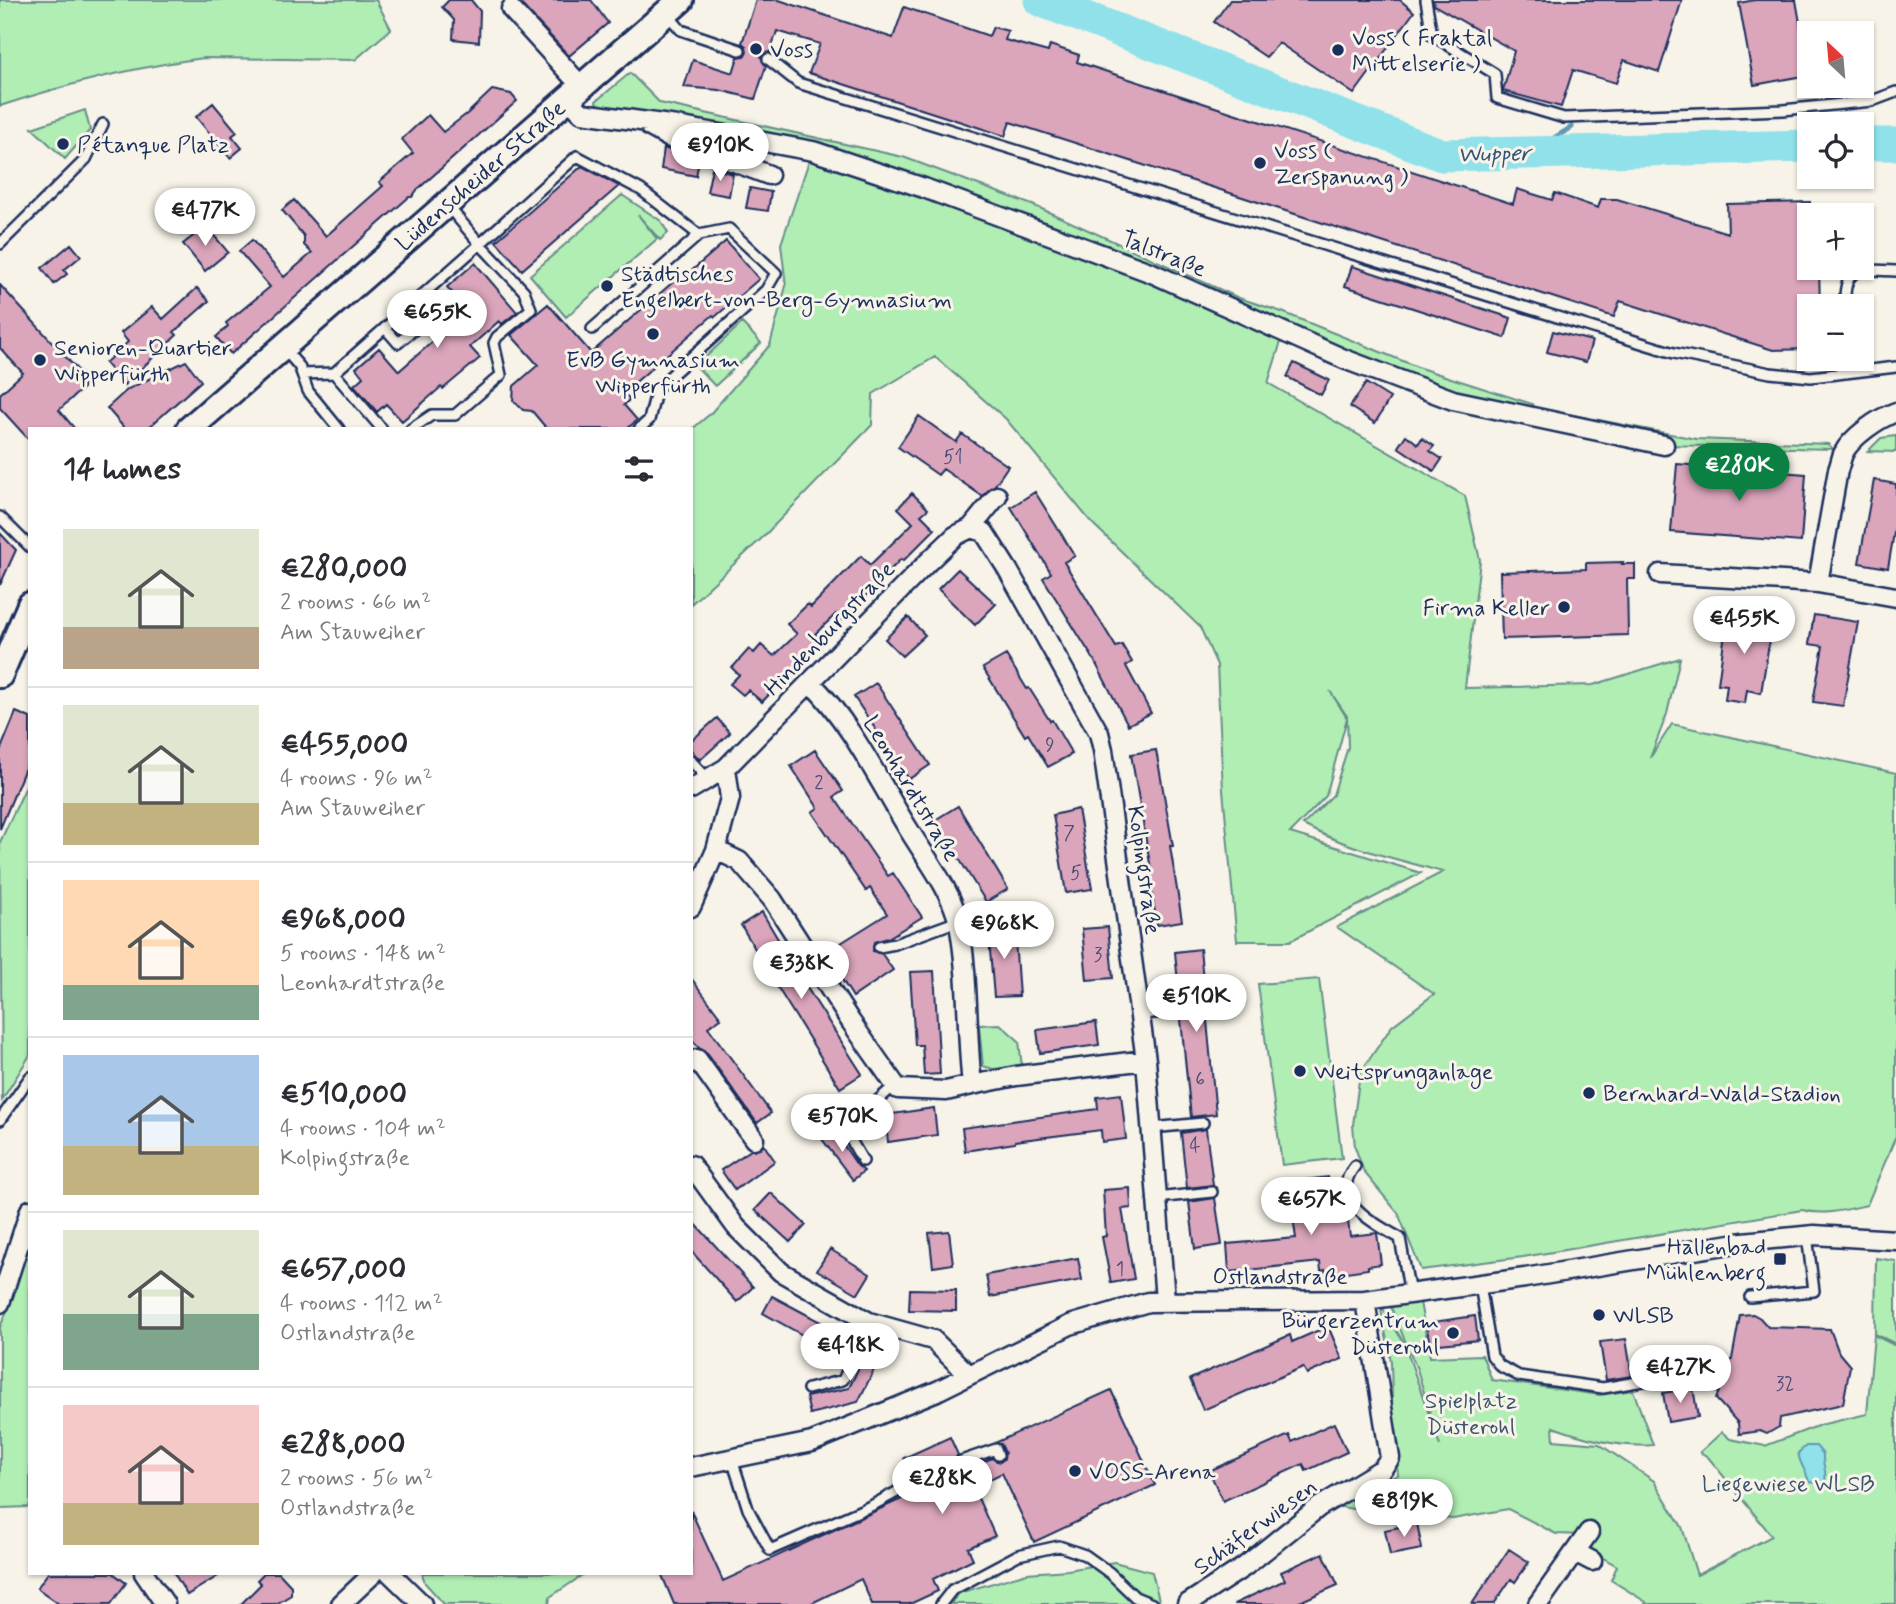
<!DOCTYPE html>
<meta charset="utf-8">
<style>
:root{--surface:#fff;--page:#f2f2f3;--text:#2b2b33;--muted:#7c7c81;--line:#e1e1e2;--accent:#0b8043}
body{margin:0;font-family:Mynerve,sans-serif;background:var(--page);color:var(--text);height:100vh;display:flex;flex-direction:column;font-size:26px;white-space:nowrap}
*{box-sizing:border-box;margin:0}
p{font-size:23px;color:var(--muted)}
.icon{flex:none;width:38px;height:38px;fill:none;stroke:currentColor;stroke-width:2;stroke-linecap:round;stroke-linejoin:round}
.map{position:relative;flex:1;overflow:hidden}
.sheet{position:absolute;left:28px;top:427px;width:665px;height:1148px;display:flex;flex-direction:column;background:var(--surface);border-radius:0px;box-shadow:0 2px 5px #0004}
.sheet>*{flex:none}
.needle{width:46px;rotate:334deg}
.controls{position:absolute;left:1797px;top:21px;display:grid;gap:14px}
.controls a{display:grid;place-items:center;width:77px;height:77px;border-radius:0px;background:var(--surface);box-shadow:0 2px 5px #0004;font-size:35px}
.price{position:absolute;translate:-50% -60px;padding:0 16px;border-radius:24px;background:#fff;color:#222;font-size:23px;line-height:46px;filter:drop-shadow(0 2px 4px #0008)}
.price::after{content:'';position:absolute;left:50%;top:42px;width:21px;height:16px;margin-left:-10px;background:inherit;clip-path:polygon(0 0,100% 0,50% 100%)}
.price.selected{background:var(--accent);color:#fff}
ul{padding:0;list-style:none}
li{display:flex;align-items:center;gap:21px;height:175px;padding:0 35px}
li+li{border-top:2px solid var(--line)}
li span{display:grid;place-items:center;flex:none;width:196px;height:140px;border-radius:0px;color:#555}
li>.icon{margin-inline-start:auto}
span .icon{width:84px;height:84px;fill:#fffc;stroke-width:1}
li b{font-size:30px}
h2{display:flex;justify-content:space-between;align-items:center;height:84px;padding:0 35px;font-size:30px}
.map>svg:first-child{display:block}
.green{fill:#b1eeb4;stroke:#668e89;stroke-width:2}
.water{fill:#90e1ea;stroke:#619ab2;stroke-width:2}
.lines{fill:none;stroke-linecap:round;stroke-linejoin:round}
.stream{stroke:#619ab2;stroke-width:5}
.river{stroke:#90e1ea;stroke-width:33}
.building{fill:#dba5bb;stroke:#1b2f5e;stroke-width:2}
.lane-casing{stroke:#1b2f5e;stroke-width:14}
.street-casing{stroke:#1b2f5e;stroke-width:23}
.secondary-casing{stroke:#1b2f5e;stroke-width:30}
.lane{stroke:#f7f3e8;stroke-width:9}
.street{stroke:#f7f3e8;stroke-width:18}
.secondary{stroke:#f7f3e8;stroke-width:24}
.poi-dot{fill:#1b2f5e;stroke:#f7f3e8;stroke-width:2.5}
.labels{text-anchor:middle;stroke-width:6;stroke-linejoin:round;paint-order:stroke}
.number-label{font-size:19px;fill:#4b4c75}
.poi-label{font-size:23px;fill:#1b2f5e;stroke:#f7f3e8;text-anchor:start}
.street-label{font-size:23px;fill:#1b2f5e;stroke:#f7f3e8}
.park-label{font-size:23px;fill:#39556f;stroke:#f7f3e8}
.water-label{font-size:24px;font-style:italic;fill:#32537a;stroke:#f7f3e8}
</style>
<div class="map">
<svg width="1896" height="1604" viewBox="0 0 1896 1604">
<rect width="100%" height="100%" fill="#f7f3e8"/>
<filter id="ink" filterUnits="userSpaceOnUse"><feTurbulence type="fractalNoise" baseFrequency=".0143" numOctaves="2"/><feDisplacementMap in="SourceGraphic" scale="14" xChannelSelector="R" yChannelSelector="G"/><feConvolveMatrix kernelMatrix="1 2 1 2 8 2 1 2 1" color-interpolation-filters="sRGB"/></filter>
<g filter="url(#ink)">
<path class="green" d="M0 0H376L391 29 355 60 204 58C133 67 67 84 0 106Z
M630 73 660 103 903 157 1035 206 1239 298 1282 312 1420 368 1532 404 1533 418 1453 400 1284 332 1268 383 1465 496 1480 560 1465 688 1593 685 1680 658 1667 714 1650 758 1672 724 1896 773V1136L1867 1205C1845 1210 1824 1216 1802 1210L1523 1257 1421 1270 1398 1213 1364 1172 1355 1147 1353 1125 1360 1073 1392 1026 1434 994 1337 927 1443 872C1393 858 1350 849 1303 825L1333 795 1348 747 1347 716 1330 691 1347 718 1326 796 1290 833 1421 873 1290 941H1237L1223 790 1217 665 1200 627 1091 522 1006 419 935 357 873 394 872 425 761 539 691 604V430L710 414 770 345 786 286 781 244 814 146 598 108 596 101Z
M85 110 90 130 65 159 32 128Z
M622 195 661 221 668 233 660 240 638 215 657 239 566 317 530 275Z
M742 323 761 343 715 386 696 366Z
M1563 413 1696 439 1828 444 1833 449 1664 445 1565 425Z
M1896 436V452L1868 451 1881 438Z
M30 778V1055L2 1100 0 842Z
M1319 979 1342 1158 1282 1165 1258 984Z
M1000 1024 1019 1041 1022 1067 993 1069 983 1066 979 1025Z
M30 1239V1503L29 1507 0 1508V1327L14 1295 26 1243Z
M1876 1258 1896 1261V1344L1875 1334Z
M1420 1302 1430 1357 1482 1355 1492 1380 1600 1395 1633 1390 1653 1445C1621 1448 1583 1438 1553 1427L1554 1440 1599 1444 1654 1481 1682 1527 1697 1575 1772 1536 1708 1457 1700 1452 1722 1432 1730 1439 1765 1446 1820 1425 1867 1414 1874 1335 1896 1346V1604H1645L1646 1602 1611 1580 1617 1566 1593 1552 1584 1535 1556 1534 1508 1509 1453 1519 1417 1515 1394 1516 1329 1505 1357 1495 1398 1475 1393 1438 1391 1362 1380 1304 1404 1343 1440 1446 1417 1369 1390 1305Z
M1114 1562 1152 1572 1160 1604H951L959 1593 1027 1573 1068 1570Z
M422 1573H586L550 1597 549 1604H444L425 1583Z"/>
<path class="water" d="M1806 1446H1816L1823 1454C1822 1464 1827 1471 1825 1481L1818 1483 1809 1482C1806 1470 1800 1465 1798 1453Z"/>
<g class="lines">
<path class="stream" d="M1531 152 1572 127"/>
<path class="river" d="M1040 0 1442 155 1810 146
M1862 144H1896"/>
</g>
<path class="building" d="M449 0H471L480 11 479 42 453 39 454 20 442 7Z
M517 0H591L608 23 569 56Z
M756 0H779L893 38 904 7 989 36 993 27 1008 31 1005 40 1048 52 1050 45 1079 55 1077 62 1513 204 1517 189 1552 200 1555 193 1598 208 1601 199H1617L1728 233 1727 204 1810 202V268H1819L1820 306H1810V349L1773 350 1620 301 1614 317 1010 122 1005 136 809 73 820 44 777 31 770 52 765 53 761 57 766 66 755 99 719 90 684 87 693 60 733 73 738 57 744 56 747 52 746 46 742 43Z
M1230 0H1400L1414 12 1354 94 1279 43 1266 57 1214 22Z
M1433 0H1682L1659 72 1624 60 1616 83 1573 70 1561 107 1503 91 1514 51 1434 5Z
M1755 0H1796L1809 75 1754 85 1739 3Z
M492 90 511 94 517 101 417 190 412 197H409L231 354 216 337 228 326 226 323 270 287 239 251 252 240 284 277 312 253 304 245V236L282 210 294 200 326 236 383 186 379 182 413 153 402 139 428 115 443 132 468 113Z
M213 103 237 132 232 136 242 148 230 158 196 117Z
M664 148 699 161 696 176 661 169Z
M582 166 619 186 522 270 496 241Z
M712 168 733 174 729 196 707 192Z
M750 188 771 192 768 211 746 208Z
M206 226 228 252 205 271 183 244Z
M726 241 759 279 715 317 713 315 623 393 630 399 624 405 637 420 627 429H547L532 411 523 410 513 400 514 386 538 365 511 335 548 304 591 353 680 276 682 279Z
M71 244 81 256 64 270 67 274 54 284 42 268Z
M475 263 517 312 502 324 499 321 470 347 480 358 443 389 441 387 402 421 386 404 377 412 354 385 363 377 356 368 379 348 399 371 447 329 468 311 447 287Z
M1352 266 1511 318 1505 338 1345 286Z
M0 285 84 377 83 388 59 410 75 429H30V441L0 408V394L23 373 0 348Z
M197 288 209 301 174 332 177 335 124 385 105 363 128 342 121 333 152 307 163 319Z
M1553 331 1592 341 1586 362 1547 352Z
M186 361 201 381 147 429H125L107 408 128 389Z
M1294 363 1329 380 1321 395 1287 377Z
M1366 383 1390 398 1375 423 1350 407Z
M919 416 956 442 962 434 1008 466 995 485 982 496 943 469 938 475 898 447Z
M1406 435 1418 444 1422 438 1434 446 1430 451 1442 459 1434 471 1398 447Z
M1677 464 1806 474 1801 542 1671 532Z
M1874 480 1896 484V521L1888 568 1859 563Z
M1035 492 1075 556 1064 562 1116 647 1122 645 1132 662 1126 666 1151 713 1128 725 1094 660 1043 578 1051 573 1011 507Z
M912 493 928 509 921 515 935 529 903 561 901 559 842 620 836 614 815 634 821 640 762 702 748 690 743 695 730 684 739 675 732 668 749 649 754 653 761 645 774 656 797 634 787 624 808 604 811 607 861 556 870 565 913 523 898 508Z
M0 533 16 550 0 585Z
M1623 562 1622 564H1635V579H1627L1628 635 1502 639 1500 572 1586 569V563Z
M958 569 996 604 975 625 938 589Z
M1740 613 1760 616 1759 623 1772 625 1761 693 1747 690 1745 703 1725 700 1727 685 1718 684 1727 618 1738 620Z
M1814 615 1858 622 1843 706 1813 702 1823 646 1809 644Z
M908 617 925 635 902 656 885 639Z
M1006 655 1027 689 1029 688 1050 721 1052 720 1072 754 1048 767 1028 734 1025 736 983 668Z
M876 683 930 765 909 779 854 697Z
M16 712 30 718V756L0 829V751Z
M717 718 730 733 700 760 691 750V741Z
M815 750 843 791 834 797 888 876 893 873 922 917 888 938 874 942 873 951 882 954 893 970 853 997 825 953 887 914 870 888 866 891 812 812 818 808 791 766Z
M1156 750 1173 846H1170L1182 921 1157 925 1149 875H1152L1131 754Z
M958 806 1008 889 986 902 935 820Z
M1078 809 1092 889 1066 893 1053 815Z
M762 912 802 980 862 1074 840 1088 781 993 741 925Z
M1014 925 1019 996 994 997 988 927Z
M1108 927 1113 978 1087 980 1082 929Z
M1200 949 1216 1114 1191 1117 1181 1020 1182 1018 1195 1015 1198 1009 1193 1003 1180 1004 1175 952Z
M934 971 940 1074 924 1075 922 1045H915L910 972Z
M691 978 721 1018 708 1027 771 1113 757 1123 706 1052 699 1048 691 1038Z
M1096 1022 1099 1045 1040 1053 1037 1030Z
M1121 1094 1126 1139 1102 1142 1101 1130 1015 1141V1143L965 1151 962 1128 1098 1109 1097 1097Z
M934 1108 937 1135 888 1142 885 1115Z
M832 1128 857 1165 864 1171 853 1180 822 1139Z
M1206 1129 1213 1185 1187 1188 1181 1133Z
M764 1145 775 1161 735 1190 721 1170 751 1150 760 1149Z
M1328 1177 1330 1200 1342 1199 1346 1206 1350 1236 1377 1233 1381 1264 1368 1266V1269L1326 1275 1325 1270 1321 1271 1320 1262 1229 1272 1227 1244 1296 1238 1288 1182Z
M1130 1188 1131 1208 1122 1209 1134 1279 1111 1283 1102 1237 1106 1236 1103 1190Z
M771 1193 806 1225 790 1242 755 1210Z
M1215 1198 1222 1245 1195 1249 1189 1202Z
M691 1219 753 1287 737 1302 691 1251Z
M949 1231 953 1264 933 1267 929 1233Z
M830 1249 870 1274 858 1294 817 1270Z
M1078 1258 1082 1280 990 1297 986 1275Z
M910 1289 956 1290V1311L909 1310Z
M772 1296 843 1334 833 1352 763 1313Z
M1753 1314 1760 1318 1768 1327 1830 1329 1839 1353 1850 1366 1843 1404 1780 1418 1779 1427 1767 1434 1760 1431 1739 1434 1738 1423 1716 1399 1732 1359 1740 1315Z
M1475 1316 1478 1340 1430 1345 1426 1323Z
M1328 1326 1342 1359 1307 1374 1303 1367 1203 1410 1190 1379 1290 1335 1292 1342Z
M873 1337 887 1344 858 1402 810 1414 806 1397 849 1388Z
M1626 1339 1632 1376 1606 1380 1600 1342Z
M1693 1388 1698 1417 1668 1422 1663 1393Z
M1111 1390 1155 1485 1034 1542 1002 1473 973 1487 995 1536 968 1548 973 1559 933 1579 938 1591 910 1604H872L861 1579 810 1604H674L661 1573H691V1511L723 1581 919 1491 921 1479 918 1476H912L904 1458 950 1437 958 1455 954 1460 957 1467H964L965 1470 992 1458 1000 1462 1004 1459 1005 1453 1001 1444 997 1442Z
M1334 1423 1347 1452 1306 1471 1303 1464 1223 1501 1209 1471 1289 1435 1292 1442Z
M1417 1523 1422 1549 1390 1555 1385 1530Z
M1509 1549 1529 1562 1515 1582 1511 1579 1494 1604H1472Z
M1323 1553 1338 1585 1295 1604H1234L1285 1580 1281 1572Z
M48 1573H113L126 1583 111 1604H59L37 1588Z
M174 1573H223L187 1595Z
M264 1573H279L291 1586V1595L276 1604H241L261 1584 257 1580Z"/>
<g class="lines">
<g class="lane-casing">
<path id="lane" d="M1426 0 1432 35 1495 74 1497 98 1564 118 1783 110 1872 101 1896 92
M668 15 681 30 740 50
M768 59 798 83 1674 353 1770 373 1811 377 1896 367
M447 205 480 244 577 156 641 190 699 235 729 229 776 273 766 290 657 388 649 420 639 429
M0 244 86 159 103 124
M1845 306C1843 263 1861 270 1896 271
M385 328 398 343 440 308 426 292
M592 329 699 235
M284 349 299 366 302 374 334 373 480 244 524 291 531 309 497 337 494 343 501 375 455 415H432L411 429
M1846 359 1847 373
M334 373 382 429
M302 374 308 391 339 429
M0 517 30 547
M691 761 708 779
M879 947 895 944 958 921
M1141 1014 1191 1010
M0 1120 30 1077
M1152 1128 1203 1123
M863 1161 845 1130 895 1085
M1355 1166C1327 1199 1374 1224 1400 1238L1410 1294
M1157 1198 1212 1192
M1480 1285 1492 1356 1500 1366 1519 1376 1603 1388 1717 1368
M1750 1297 1814 1291 1807 1235
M808 1389 843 1380 869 1322
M732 1459 748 1509 770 1550 873 1505 915 1482
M961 1461 996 1449 998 1455
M941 1604 952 1590 1018 1555 1059 1546 1085 1555 1110 1573 1135 1597 1152 1604"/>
</g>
<g class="street-casing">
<path id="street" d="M511 9 581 86
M567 98 582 113 677 126 813 151 924 188 1152 273 1344 359 1453 400 1664 445
M650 127 668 137 769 175
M1896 412C1879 418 1851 437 1843 454 1841 459 1840 465 1838 470L1818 583 1896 597
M971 528 984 532 1008 570 1099 733 1103 750 1146 1060 1165 1300
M1660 574 1818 583
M811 683C852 724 878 780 909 830 926 858 952 891 959 924 969 977 966 1031 972 1085L1016 1076 1146 1060
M691 789 726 768 929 561 955 536 971 528 997 496
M716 850 739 861 772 899 851 1022 898 1089 946 1091 972 1085
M691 907 716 850 730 798 726 768
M691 1063 697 1059 754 1139
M691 1165 736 1227 781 1272 869 1322 933 1340 969 1375
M0 1303 30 1210
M691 1467 812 1442 937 1391 1070 1325 1148 1302 1365 1300 1525 1278 1743 1242 1814 1235 1896 1240
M1575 1552 1592 1561
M144 1573 165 1604
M390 1573 422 1604
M341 1604 374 1573
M1187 1604 1244 1567 1319 1507 1382 1469 1390 1458 1365 1300
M1538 1604 1589 1532"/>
</g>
<g class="secondary-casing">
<path id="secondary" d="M189 429 681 0
M0 675 30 605"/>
</g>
<use href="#lane" class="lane"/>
<use href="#street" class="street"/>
<use href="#secondary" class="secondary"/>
</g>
</g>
<g class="poi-dot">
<circle cx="756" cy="49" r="7"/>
<circle cx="1338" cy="50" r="7"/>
<circle cx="63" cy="144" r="7"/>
<circle cx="1260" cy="163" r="7"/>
<circle cx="607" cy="286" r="7"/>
<circle cx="653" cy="334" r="7"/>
<circle cx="40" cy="360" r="7"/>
<circle cx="1564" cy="607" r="7"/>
<circle cx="1300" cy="1071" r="7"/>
<circle cx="1589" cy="1093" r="7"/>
<rect x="1773" y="1252" width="14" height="14" rx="3.5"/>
<circle cx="1599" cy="1315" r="7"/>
<circle cx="1453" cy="1333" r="7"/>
<circle cx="1075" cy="1471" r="7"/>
</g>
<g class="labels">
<g class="number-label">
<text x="953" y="463">51</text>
<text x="1050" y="751">9</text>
<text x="819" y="789">2</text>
<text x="1069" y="839">7</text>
<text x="1076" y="879">5</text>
<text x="1098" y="961">3</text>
<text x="1200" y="1085">6</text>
<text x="1195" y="1152">4</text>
<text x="1120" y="1275">1</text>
<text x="1785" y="1390">32</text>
</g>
<g class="poi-label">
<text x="1352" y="45">Voss ( Fraktal<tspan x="1352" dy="26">Mittelserie )</tspan></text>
<text x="770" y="57">Voss</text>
<text x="77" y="152">Pétanque Platz</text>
<text x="1274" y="158">Voss (<tspan x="1274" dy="26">Zerspanung )</tspan></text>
<text x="621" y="281">Städtisches<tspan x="621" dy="26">Engelbert-von-Berg-Gymnasium</tspan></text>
<text x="54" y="355">Senioren-Quartier<tspan x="54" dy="26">Wipperfürth</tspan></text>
<text x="653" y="367" text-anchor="middle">EvB Gymnasium<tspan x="653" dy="26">Wipperfürth</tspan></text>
<text x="1550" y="615" text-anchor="end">Firma Keller</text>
<text x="1314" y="1079">Weitsprunganlage</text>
<text x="1603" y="1101">Bernhard-Wald-Stadion</text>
<text x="1766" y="1254" text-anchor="end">Hallenbad<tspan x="1766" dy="26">Mühlenberg</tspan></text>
<text x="1613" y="1323">WLSB</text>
<text x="1439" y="1328" text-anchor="end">Bürgerzentrum<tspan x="1439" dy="26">Düsterohl</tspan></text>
<text x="1089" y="1479">VOSS-Arena</text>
</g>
<g class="street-label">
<text transform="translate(480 175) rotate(-41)" y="8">Lüdenscheider Straße</text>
<text transform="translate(1164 253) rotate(22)" y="8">Talstraße</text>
<text transform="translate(829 628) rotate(-46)" y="8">Hindenburgstraße</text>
<text transform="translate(912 788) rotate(59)" y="8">Leonhardtstraße</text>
<text transform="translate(1145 870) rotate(82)" y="8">Kolpingstraße</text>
<text x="1280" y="1284">Ostlandstraße</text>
<text transform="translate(1255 1526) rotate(-36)" y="8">Schäferwiesen</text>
</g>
<g class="park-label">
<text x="1471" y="1408">Spielplatz<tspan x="1471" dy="26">Düsterohl</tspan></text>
<text x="1788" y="1491">Liegewiese WLSB</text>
</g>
<g class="water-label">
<text transform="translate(1494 153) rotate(-1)" y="8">Wupper</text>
</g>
</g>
</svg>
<div class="controls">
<a><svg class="needle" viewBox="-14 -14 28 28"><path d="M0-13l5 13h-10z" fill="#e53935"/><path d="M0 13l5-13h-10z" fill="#7c7c81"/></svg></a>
<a><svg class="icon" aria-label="locate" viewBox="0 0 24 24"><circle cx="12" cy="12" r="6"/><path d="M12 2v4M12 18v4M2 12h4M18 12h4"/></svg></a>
<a>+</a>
<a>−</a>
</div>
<b class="price" style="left:720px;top:183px">€910K</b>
<b class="price" style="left:205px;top:248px">€477K</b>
<b class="price" style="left:437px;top:350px">€655K</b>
<b class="price selected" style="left:1739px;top:503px">€280K</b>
<b class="price" style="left:1744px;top:656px">€455K</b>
<b class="price" style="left:1004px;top:961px">€968K</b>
<b class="price" style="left:801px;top:1001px">€338K</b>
<b class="price" style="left:1196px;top:1034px">€510K</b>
<b class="price" style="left:842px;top:1154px">€570K</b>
<b class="price" style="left:1311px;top:1237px">€657K</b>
<b class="price" style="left:850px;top:1383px">€418K</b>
<b class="price" style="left:1680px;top:1405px">€427K</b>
<b class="price" style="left:942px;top:1516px">€288K</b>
<b class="price" style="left:1404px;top:1539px">€819K</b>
<section class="sheet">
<h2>14 homes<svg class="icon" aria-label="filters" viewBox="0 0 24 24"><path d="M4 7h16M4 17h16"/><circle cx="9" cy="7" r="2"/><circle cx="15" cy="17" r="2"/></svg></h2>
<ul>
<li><span style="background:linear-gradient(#dfe7d0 70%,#b9a48a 0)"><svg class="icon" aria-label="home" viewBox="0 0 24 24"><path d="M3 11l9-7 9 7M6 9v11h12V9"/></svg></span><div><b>€280,000</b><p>2 rooms · 66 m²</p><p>Am Stauweiher</p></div></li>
<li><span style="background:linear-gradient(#dfe7d0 70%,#c2b280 0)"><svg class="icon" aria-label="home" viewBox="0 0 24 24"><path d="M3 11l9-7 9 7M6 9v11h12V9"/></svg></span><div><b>€455,000</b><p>4 rooms · 96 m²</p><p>Am Stauweiher</p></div></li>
<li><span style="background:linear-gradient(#ffd9b3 75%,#7fa58c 0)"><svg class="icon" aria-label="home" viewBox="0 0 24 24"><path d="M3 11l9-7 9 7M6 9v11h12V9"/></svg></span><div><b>€968,000</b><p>5 rooms · 148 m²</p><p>Leonhardtstraße</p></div></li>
<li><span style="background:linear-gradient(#a9c7e8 65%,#c2b280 0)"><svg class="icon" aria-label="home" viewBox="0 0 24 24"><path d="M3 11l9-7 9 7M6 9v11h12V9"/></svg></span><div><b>€510,000</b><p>4 rooms · 104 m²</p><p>Kolpingstraße</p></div></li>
<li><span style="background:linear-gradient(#dfe7d0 60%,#7fa58c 0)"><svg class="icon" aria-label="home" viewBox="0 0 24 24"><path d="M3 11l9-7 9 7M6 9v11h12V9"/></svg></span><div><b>€657,000</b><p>4 rooms · 112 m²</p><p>Ostlandstraße</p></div></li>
<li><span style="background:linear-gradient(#f6c9c9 70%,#c2b280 0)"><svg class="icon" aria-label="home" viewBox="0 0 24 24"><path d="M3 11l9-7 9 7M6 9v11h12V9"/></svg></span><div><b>€288,000</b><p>2 rooms · 56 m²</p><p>Ostlandstraße</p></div></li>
</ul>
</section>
</div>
